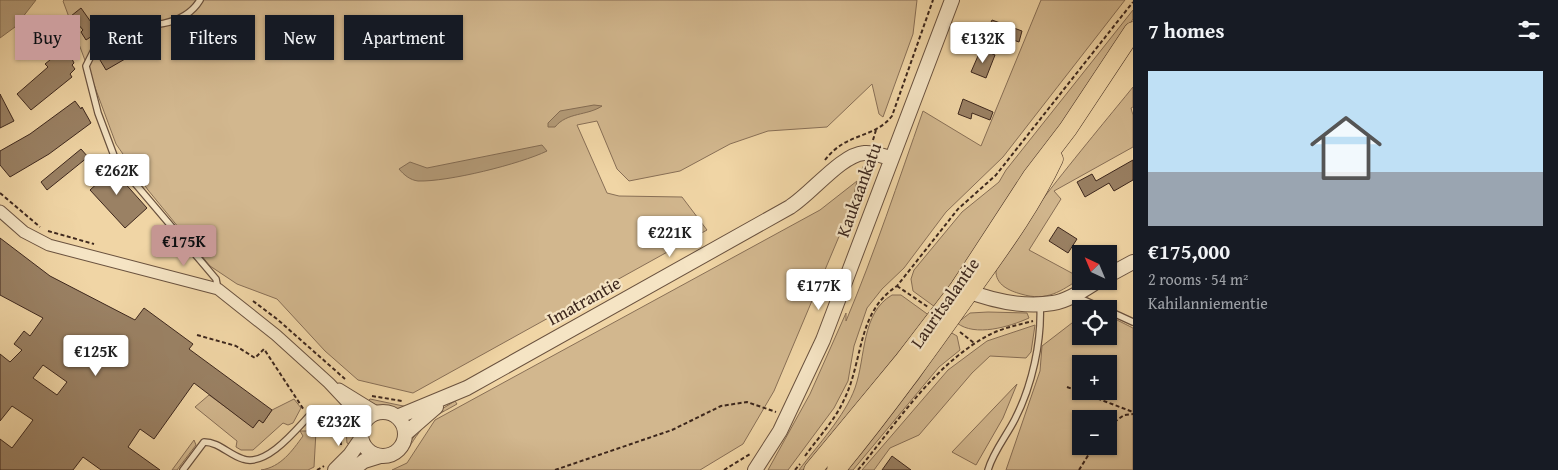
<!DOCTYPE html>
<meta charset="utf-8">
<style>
:root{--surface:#171b24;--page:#20242c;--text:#f1f3f6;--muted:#9ea1a6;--line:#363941;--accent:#c59692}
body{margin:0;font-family:"Gentium Book Plus",serif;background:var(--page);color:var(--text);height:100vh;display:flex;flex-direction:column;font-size:19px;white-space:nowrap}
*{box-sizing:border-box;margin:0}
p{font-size:16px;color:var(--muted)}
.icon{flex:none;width:28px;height:28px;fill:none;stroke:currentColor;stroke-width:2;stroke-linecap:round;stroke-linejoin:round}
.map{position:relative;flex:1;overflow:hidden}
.details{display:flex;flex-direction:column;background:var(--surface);width:425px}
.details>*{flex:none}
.guide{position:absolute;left:15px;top:15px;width:475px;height:45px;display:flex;gap:10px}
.needle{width:32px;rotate:316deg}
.buttons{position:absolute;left:1072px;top:245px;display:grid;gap:10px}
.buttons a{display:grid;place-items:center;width:45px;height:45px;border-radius:0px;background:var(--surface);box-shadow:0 1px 4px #0004;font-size:25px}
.price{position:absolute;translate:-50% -42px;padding:0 11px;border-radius:5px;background:#fff;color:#222;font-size:16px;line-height:32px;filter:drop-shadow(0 1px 2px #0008)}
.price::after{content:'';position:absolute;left:50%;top:30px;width:15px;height:11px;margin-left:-8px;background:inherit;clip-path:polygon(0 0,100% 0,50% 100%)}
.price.active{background:var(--accent);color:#111}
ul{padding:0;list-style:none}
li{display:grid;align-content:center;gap:10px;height:265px;padding:0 15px}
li+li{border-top:1px solid var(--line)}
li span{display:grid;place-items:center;height:155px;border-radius:0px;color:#555}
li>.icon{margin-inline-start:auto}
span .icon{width:90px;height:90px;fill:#fffc;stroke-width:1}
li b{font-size:21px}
h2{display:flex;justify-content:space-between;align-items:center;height:60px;padding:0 15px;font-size:21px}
.chip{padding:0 18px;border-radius:0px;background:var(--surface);box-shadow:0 1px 4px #0004;font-size:18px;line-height:45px}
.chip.active{background:var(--accent);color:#111}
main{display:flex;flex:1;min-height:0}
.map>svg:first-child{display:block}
.green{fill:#d2b78e;stroke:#886f56;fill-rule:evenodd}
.water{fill:#b39a77;stroke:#846c53}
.building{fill:#9a8164;stroke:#3d271d;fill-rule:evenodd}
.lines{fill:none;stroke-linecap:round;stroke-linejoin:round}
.service-casing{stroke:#6a523f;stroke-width:8}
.minor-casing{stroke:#6a523f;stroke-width:13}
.tertiary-casing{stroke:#6a523f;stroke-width:16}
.primary-casing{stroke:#3d271d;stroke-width:19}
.path{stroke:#3d271d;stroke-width:2;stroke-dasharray:4 2.5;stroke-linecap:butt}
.service{stroke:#f5e4c4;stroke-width:5.5}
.minor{stroke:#f5e4c4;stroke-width:11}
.tertiary{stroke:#f5e4c4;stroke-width:14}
.primary{stroke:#f0d5a5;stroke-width:18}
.labels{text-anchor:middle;stroke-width:4.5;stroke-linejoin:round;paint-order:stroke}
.street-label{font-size:18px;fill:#3d271d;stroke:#f5e4c4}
</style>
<main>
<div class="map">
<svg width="1133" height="470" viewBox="0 0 1133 470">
<rect width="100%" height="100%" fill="#f0d5a5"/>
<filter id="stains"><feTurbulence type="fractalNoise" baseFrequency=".004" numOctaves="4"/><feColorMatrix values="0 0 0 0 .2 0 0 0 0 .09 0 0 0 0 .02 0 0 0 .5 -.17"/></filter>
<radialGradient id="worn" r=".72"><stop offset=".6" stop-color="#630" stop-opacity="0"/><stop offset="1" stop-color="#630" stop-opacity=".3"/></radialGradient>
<path class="green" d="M64 0H917L913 34 883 117 879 114 872 84 827 127 768 131 730 144 680 171 629 181 617 169 597 121 577 125 607 193 619 196 682 197 707 230 413 393 358 380 325 351 277 299 237 284 210 266 148 190 116 144 63 1Z
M1041 0H1125L1003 157 946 212 904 268 882 289 867 308 854 346 848 381 834 408 788 470H768L810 394 846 313V321C875 252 898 182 923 111L981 146Z
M1133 10V19L1110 53 935 307 913 291 911 279 914 270 962 212 999 182 1006 170Z
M1133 87V107L1131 108 1133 115V147L1054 191 1061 199 1029 250 1081 278C1061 291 1047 302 1021 294 1010 291 995 285 996 270 996 251 1113 112 1133 87Z
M857 181 851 208 774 391 743 444 700 470H392L407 463 435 420 820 210Z
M892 295H901L930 316 922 323 803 470H799C817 446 845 416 855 388 866 357 861 313 892 295Z
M988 312 1027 313 1029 318C1009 327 975 337 957 323L970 313Z
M1081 316V336H1109V316L1133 328V470H1006L1040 371 1042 346ZM1081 364H1109V391H1081ZM1081 419H1109V446H1081Z
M1035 325 1031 352 1026 358 990 356 972 373 919 435 890 448 874 470H862L948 370 987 341Z
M950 332 957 336 960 350 939 367 853 470H843L918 380Z
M1017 384 1003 418 976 465 952 452Z
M209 395 253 427 259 420 263 423 272 410 294 399 301 408 293 423 288 425 283 423 253 450H241L236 447 237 441 195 407Z
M370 399 408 407C395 412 379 407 368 401Z
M455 401 457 404C447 410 435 415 427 423 402 450 413 460 370 465L399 455 432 415Z
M354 418 356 433 351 445 347 443C346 434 346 424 354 418Z
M300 431H316L314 467 308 470H261C281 467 292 451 303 436Z
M194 440 196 445 177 470H172Z"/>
<path class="water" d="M0 0H36L15 27 0 38Z
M594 105 602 106C587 116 567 112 555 127H548V123L560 111Z
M542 145 547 151C520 164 448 182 418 181 410 180 404 175 399 169L410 162 427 168Z"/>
<path class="building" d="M81 8 98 32 86 40 81 32 83 30 71 16Z
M992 20 1022 31 1019 42 1002 36 1001 39 986 34Z
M116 44 125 59 106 70 97 55Z
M981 49 995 55 986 78 971 72Z
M61 51 64 54 68 51 74 63 72 65 75 69 70 74 72 77 31 110 17 94 48 67 45 64Z
M0 94 14 121 0 128Z
M963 99 993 112 990 120 972 113 971 119 958 114Z
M75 101 81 109 82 107 91 123 49 154 10 177 0 165V151L30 134Z
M81 149 88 157 47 190 41 182Z
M1133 160V180L1114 191 1109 183 1085 197 1077 182 1092 174 1096 181Z
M105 161 147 208 125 228 90 190 101 180 94 171Z
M1058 227 1077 239 1068 253 1049 241Z
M0 238 50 276 135 320 144 308 193 344 189 349 272 410 263 423 259 420 253 428 194 383 154 439 140 429 128 447 160 470H101L83 457 73 470H0V439L12 448 33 420 12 406 0 421V354L10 362 22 350 14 344 24 331 30 336 43 318 0 295ZM43 365 67 382 57 395 33 378Z
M892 456 911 470H882Z"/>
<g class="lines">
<g class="service-casing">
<path id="service" d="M200 0C184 27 146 27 119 25L98 42 86 66 98 113 116 161 216 279 218 289
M1077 297 1104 309
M1109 311 1133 322
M183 470 204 442C219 442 229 455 243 459 266 467 295 431 309 416
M988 470C993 452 1007 435 1015 419 1032 386 1042 341 1040 304"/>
</g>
<g class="minor-casing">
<path id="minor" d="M0 211 24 232 49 245 218 289 276 335 329 383 360 416 363 424
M339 389 378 413"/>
</g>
<g class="tertiary-casing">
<path id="tertiary" d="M1109 275 1133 262
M962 289C990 300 1023 308 1053 303 1068 301 1085 289 1098 281
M361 434a22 22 0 1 1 44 0a22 22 0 1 1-44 0Z
M397 417 467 388 790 207C812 193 841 155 864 153 873 152 882 156 891 158
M405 434 436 407
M335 470 350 455 361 439
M352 470 364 461 380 456
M755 470 780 431 823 340 952 0"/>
</g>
<g class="primary-casing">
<path id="primary" d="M813 470 904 360 959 288 1032 176 1068 129 1133 31
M836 470C884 412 927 352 971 290 1001 248 1032 206 1054 159"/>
</g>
<path class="path" d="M873 140 876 130
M825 160C846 132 874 139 892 116L933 0
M864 166 862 171 867 180 865 192
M0 193 40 227
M48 231 94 244
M897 286 928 307
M253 301 277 319 345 379
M960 332 974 343
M197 335 236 346 255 358 264 349 304 410
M1067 387 1133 412
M372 396 402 401
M316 418 343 414
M317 418 340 441
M1109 426 1124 415 1133 414
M341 445C340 435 339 425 347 417
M805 456C818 438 834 421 843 402 864 361 856 313 897 286L958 209 996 175 1133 2
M317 470 324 466
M555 470 672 430 721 406 747 402 776 412
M724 470 750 454
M795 470 800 464
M858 470C897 423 934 364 989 335 1002 328 1018 325 1033 321
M1079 470 1094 446"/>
<use href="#service" class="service"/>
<use href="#minor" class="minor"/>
<use href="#tertiary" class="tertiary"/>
<use href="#primary" class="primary"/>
</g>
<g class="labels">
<g class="street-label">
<text transform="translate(859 190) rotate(-70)" y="6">Kaukaankatu</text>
<text transform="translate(584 301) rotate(-29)" y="6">Imatrantie</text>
<text transform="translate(945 303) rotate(-55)" y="6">Lauritsalantie</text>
</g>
</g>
<rect width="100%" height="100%" filter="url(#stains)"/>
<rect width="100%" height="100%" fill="url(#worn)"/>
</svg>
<div class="buttons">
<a><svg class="needle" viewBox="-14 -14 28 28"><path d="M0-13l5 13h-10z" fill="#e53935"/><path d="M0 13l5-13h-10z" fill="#9ea1a6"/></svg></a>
<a><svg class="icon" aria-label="locate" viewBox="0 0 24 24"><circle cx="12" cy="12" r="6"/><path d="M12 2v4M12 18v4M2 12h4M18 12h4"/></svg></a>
<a>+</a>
<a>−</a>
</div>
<b class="price" style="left:983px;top:64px">€132K</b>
<b class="price" style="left:117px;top:196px">€262K</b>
<b class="price" style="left:670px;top:258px">€221K</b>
<b class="price active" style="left:184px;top:267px">€175K</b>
<b class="price" style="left:819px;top:311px">€177K</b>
<b class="price" style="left:96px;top:377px">€125K</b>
<b class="price" style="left:339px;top:447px">€232K</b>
<div class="guide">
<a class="chip active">Buy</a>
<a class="chip">Rent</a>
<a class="chip">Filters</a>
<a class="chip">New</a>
<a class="chip">Apartment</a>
</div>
</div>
<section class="details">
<h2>7 homes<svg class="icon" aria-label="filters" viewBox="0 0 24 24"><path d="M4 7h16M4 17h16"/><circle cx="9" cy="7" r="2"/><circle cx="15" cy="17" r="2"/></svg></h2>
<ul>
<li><span style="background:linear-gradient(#bfe0f5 65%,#9aa5b1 0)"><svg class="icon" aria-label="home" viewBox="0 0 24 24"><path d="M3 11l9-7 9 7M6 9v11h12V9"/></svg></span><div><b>€175,000</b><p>2 rooms · 54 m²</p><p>Kahilanniementie</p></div></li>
</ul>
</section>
</main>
